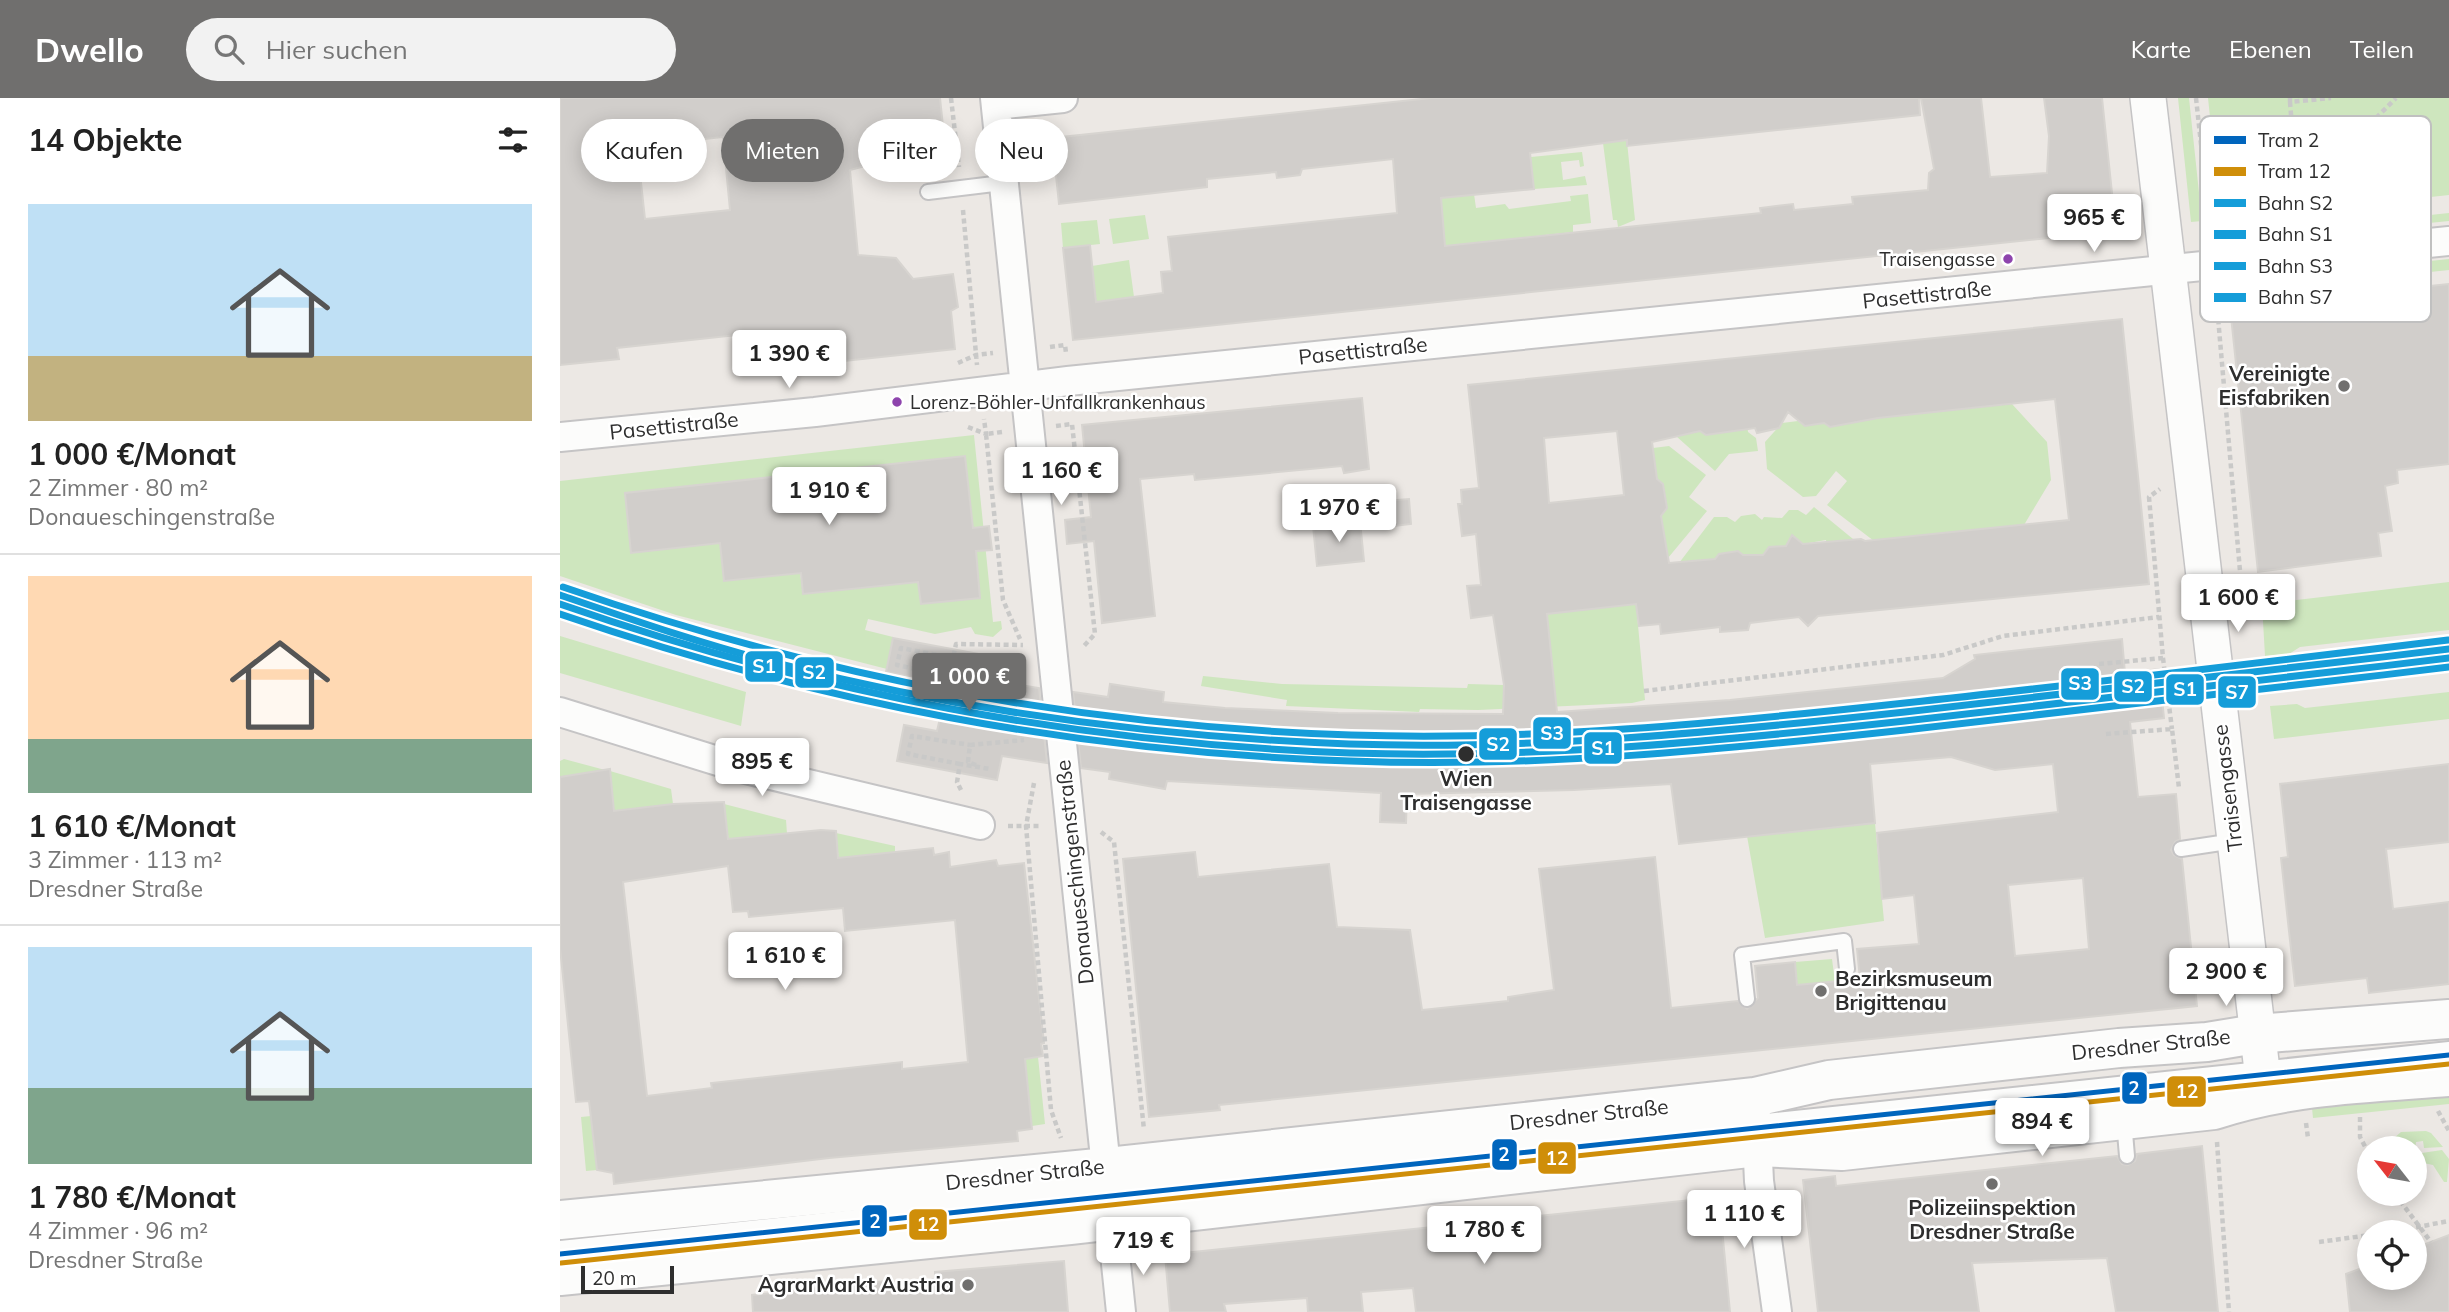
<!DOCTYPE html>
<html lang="de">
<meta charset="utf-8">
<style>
:root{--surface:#fff;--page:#f2f2f2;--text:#222;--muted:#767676;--line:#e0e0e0;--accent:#706f6e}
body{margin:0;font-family:Mulish,sans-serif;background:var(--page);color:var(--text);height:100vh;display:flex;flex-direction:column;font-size:26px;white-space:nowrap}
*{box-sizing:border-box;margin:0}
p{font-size:23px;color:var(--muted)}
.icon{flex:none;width:38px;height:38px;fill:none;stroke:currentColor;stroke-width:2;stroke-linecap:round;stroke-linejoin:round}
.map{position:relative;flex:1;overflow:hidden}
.details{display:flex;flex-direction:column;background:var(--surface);width:560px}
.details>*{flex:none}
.top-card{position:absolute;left:21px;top:21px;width:665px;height:63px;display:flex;gap:14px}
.needle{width:46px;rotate:301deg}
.tools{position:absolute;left:1797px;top:1038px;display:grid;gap:14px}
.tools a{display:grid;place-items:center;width:70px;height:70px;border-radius:50%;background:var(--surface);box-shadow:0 4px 18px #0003;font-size:35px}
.scale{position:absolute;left:21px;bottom:18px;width:93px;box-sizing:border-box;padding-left:7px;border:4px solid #2e2e2e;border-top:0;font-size:19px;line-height:24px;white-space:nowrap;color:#2e2e2e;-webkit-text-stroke:5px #fff;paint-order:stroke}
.price{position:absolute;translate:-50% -60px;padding:0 16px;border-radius:7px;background:#fff;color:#222;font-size:23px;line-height:46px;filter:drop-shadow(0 2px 4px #0008)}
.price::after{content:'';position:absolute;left:50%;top:42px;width:21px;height:16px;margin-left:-10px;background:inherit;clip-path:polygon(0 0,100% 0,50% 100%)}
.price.selected{background:var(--accent);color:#fff}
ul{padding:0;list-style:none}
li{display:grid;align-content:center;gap:14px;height:371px;padding:0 28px}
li+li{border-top:2px solid var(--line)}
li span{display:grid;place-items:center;height:217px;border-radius:0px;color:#555}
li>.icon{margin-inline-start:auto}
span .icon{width:126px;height:126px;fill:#fffc;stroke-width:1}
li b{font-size:30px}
h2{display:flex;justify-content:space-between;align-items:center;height:84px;padding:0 28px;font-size:30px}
.tag{padding:0 24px;border-radius:32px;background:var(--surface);box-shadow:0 4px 18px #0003;font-size:24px;line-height:63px}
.tag.selected{background:var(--accent);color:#fff}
header{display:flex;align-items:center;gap:42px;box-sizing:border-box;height:98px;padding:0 35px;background:var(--accent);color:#fff}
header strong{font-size:33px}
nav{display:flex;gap:38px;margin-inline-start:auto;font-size:24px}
.search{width:490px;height:63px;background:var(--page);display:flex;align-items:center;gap:18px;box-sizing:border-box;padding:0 24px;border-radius:38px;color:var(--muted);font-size:26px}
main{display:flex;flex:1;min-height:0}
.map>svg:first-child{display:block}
.green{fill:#cee6be;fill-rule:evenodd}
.building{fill:#d1cecb;stroke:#d7d4d0;stroke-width:2;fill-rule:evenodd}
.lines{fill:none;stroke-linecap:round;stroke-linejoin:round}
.service-casing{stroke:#c5c4c5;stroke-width:18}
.minor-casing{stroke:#c5c4c5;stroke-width:32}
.tertiary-casing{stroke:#c5c4c5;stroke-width:38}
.secondary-casing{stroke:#c5c4c5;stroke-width:42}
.path{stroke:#c9c9c8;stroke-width:4.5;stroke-dasharray:5 3.5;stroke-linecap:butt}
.service{stroke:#fcfcfb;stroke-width:14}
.minor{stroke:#fcfcfb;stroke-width:28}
.tertiary{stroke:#fcfcfb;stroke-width:35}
.secondary{stroke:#fcfcfb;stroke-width:38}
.rail-1-casing{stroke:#fff;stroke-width:12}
.rail-2-casing{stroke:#fff;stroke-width:12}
.rail-3-casing{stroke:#fff;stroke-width:12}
.rail-4-casing{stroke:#fff;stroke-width:12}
.rail-1{stroke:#159dd9;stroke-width:7}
.rail-2{stroke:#159dd9;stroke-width:7}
.rail-3{stroke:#159dd9;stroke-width:7}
.rail-4{stroke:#159dd9;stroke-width:7}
.tram-1-casing{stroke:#fff;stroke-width:10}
.tram-2-casing{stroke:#fff;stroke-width:10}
.tram-1{stroke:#0065bd;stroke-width:5}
.tram-2{stroke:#cf8e09;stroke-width:5}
.bus-dot{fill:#8e44ad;stroke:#fff;stroke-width:2.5}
.poi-dot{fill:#706f6e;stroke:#fff;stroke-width:2.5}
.stop-dot{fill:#2e2e2e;stroke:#fff;stroke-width:2.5}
.labels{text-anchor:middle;stroke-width:5;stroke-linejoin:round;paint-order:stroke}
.bus-label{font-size:19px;fill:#2e2e2e;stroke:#fff;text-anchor:end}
.street-label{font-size:21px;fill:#2e2e2e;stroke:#fff}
.poi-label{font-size:21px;font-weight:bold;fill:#2e2e2e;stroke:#fff;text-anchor:end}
.stop-label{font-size:21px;font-weight:bold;fill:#2e2e2e;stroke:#fff}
.key{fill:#fff;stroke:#c0c0c0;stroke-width:2}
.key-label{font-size:19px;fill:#2e2e2e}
.line-badge{stroke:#fff;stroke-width:2.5}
.badge-label{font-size:19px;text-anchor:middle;font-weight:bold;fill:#fff}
</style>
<header>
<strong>Dwello</strong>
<div class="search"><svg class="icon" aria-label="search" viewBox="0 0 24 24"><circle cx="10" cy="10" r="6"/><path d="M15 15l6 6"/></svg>Hier suchen</div>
<nav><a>Karte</a><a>Ebenen</a><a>Teilen</a></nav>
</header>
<main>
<section class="details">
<h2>14 Objekte<svg class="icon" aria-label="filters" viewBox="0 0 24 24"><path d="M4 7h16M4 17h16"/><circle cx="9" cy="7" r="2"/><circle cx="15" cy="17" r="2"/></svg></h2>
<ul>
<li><span style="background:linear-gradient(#bfe0f5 70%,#c2b280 0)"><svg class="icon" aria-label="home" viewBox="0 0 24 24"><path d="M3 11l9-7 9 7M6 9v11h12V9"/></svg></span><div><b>1 000 €/Monat</b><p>2 Zimmer · 80 m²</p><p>Donaueschingenstraße</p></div></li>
<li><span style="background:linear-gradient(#ffd9b3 75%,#7fa58c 0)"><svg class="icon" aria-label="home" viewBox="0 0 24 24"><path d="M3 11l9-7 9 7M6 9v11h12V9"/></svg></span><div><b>1 610 €/Monat</b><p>3 Zimmer · 113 m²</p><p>Dresdner Straße</p></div></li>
<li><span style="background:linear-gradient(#bfe0f5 65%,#7fa58c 0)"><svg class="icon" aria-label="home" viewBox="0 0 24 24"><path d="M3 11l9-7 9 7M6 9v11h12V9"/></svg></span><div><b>1 780 €/Monat</b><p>4 Zimmer · 96 m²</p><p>Dresdner Straße</p></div></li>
</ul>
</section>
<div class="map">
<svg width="1889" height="1214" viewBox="0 0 1889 1214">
<rect width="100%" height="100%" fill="#ece8e4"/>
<path class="green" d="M1618 0H1629L1642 123 1631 124Z
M1648 0H1889V97L1661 122Z
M1066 34 1075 122 1058 129 1057 122H1053L1043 45Z
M1022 54 1024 68 1020 69 1019 62 1001 64 1003 82 1025 78 1027 87 974 91 971 59Z
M914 96 916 110 945 106 949 111 1011 103 1010 98 1028 96 1031 125 1013 127V134L885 148 881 100Z
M1889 115V123L1662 146 1661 139Z
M585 117 589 141 553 146 549 121Z
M537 122 540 146 503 150 501 125Z
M1889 161V172L1738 188 1736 177Z
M569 162 574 199 536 204 532 168Z
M1452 306 1487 344 1491 382 1464 427 1314 443 1267 407 1287 383 1276 373 1256 398 1243 399 1207 371 1205 344 1222 325 1238 323 1245 328 1264 325 1270 329 1318 320Z
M1187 326 1188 334 1196 340 1198 353 1169 356 1155 373 1116 338 1140 333 1146 337 1167 334 1172 328Z
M414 337 433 524 441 523 442 531 433 539 415 536 411 529 375 536 308 521 305 532 333 539 327 571 116 517 0 478V383ZM405 358 420 500 361 506 358 484 243 496 240 475 164 483 160 445 71 455 65 395Z
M1109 348 1146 377 1129 399 1147 413 1108 460 1101 418 1107 409 1103 386 1097 381 1093 350Z
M1254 409 1293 441 1290 447 1267 449 1266 442 1243 446 1229 443 1226 448 1209 449 1203 457H1183L1178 453 1159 456 1155 461 1116 469 1154 419H1167L1175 424 1181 418 1195 416 1202 422 1204 419 1222 420 1229 412H1238L1246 417Z
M1889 484V532L1740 549 1729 556 1705 558 1702 506Z
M1076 506 1085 602 1072 605 918 612 860 611 859 614 726 608 727 602 641 588 643 578 722 586 907 590 908 586 944 587V590L994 586 987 516Z
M0 538 186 594 181 628 0 575Z
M1889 594V621L1714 641 1710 608 1737 606 1745 610Z
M4 661 45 672 0 679V663Z
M50 673 111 691 113 706 68 712 55 722Z
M164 706 226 722 227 736 169 744Z
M1315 725 1324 823 1205 840 1187 738Z
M276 735 335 748V754L279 763Z
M1272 861 1275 884 1237 887 1235 864Z
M478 959 485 1026 472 1028 465 961Z
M1889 996V1006L1753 1020 1752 1010Z
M31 1018 37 1072 26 1073 21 1019Z
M1866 1033 1871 1035 1883 1049 1864 1050 1863 1043 1856 1044 1855 1051 1835 1050 1827 1046 1841 1034Z
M1882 1052 1889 1061 1887 1084H1884L1873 1067 1863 1065 1855 1067V1056Z"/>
<path class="building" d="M0 0H380L385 47 290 72 298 157 336 160 353 181 393 176 398 209 391 213 395 251 190 273 186 236 57 250 59 261 0 267ZM163 39 170 112 85 121 77 48Z
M871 0H1359L1360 17 1067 48V42L970 55 974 91 881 100 885 148 1201 115 1200 110 1233 106 1234 112 1293 106 1292 99 1368 92 1369 75 1374 71 1361 0H1421L1430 79 1487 75 1489 38 1484 0H1542L1556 133 513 242 503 150 530 147 536 204 603 195 601 174 612 173 608 139 837 115 833 61 742 71 740 77 717 80 716 74 647 81V89L499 106 492 40Z
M1889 186V366L1837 372 1838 385 1825 388 1832 433 1818 435 1821 458 1698 474 1670 209Z
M1562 221 1589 486 1258 518 1248 528 1239 519 1190 525 1188 532 1160 534V529L1101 536 1100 526 1079 528 1076 506 987 516 997 614 1170 602 1383 580 1415 561 1414 557 1562 541 1565 575 1599 571 1604 620 1570 624 1578 699 1616 696 1620 741 1615 744 1611 752 1614 757 1622 761 1637 908 659 1007 660 1012 589 1019 563 761 635 754 638 779 769 766 777 829 850 832 862 912 948 903V899L994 892 979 771 1095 759 1111 910 1178 903 1187 911 1198 900 1195 868 1235 864 1237 887 1300 881 1297 851 1359 846 1354 797 1322 801 1317 735 1498 714 1493 666 1435 672 1391 659 1310 666 1315 725 1119 746 1111 686 1014 692 847 696 846 725 820 724 821 695 607 683 605 691 549 681 550 674 521 670 513 594 548 599 550 586 604 594 603 604 665 610 778 615 943 616 944 587 933 517 911 520 907 488 921 487 916 436 902 438 898 406H902L901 392 919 390 908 287ZM1495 301 1509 422 1305 443 1301 441 1243 446 1232 437 1226 448 1209 449 1203 457H1183L1178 453 1159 456 1155 461 1109 465 1101 418 1107 410 1103 386 1097 381 1092 344 1140 333 1146 337 1195 330 1197 335 1219 330 1228 314 1245 328 1264 325 1270 329 1318 320ZM1057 333 1064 397 989 405 984 340ZM1523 780 1529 851 1455 858 1448 787Z
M802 300 809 371 784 375 782 368 635 382 634 376 580 381 595 518 542 525 534 443 507 446 505 422 531 419 522 327Z
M405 358 413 430 429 428 432 452 416 453 420 500 361 506 358 484 243 496 241 475 164 483 160 445 71 455 65 395Z
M849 401 851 426 827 429 824 403Z
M800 423 804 463 757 468 753 428Z
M333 540 435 559 431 582 479 590 487 665 442 658 437 682 337 663 344 627 377 633 388 586 326 574Z
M1889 666V744L1826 751 1833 811 1889 804V886L1809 895 1807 880 1735 888 1721 760 1728 759 1720 686Z
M50 671 54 713 113 706 164 704 168 741 261 732 276 733 278 760 373 750 374 757 389 754 390 769 436 762 438 768 464 765 484 945 481 946 483 958 465 961 472 1031 457 1033 458 1043 269 1060 54 1086 53 1075 37 1072 29 1003 16 1004 0 850V679ZM168 768 173 814 188 813 189 819 283 810 285 833 395 822 408 964 342 971V964L151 985 152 990 87 998 63 784Z
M1642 1048 1658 1214H1556L1547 1160 1412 1165 1419 1214H1258L1243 1082 1275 1078 1276 1088 1557 1058 1562 1066 1568 1067 1575 1063 1577 1056Z
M1159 1099 1170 1214H856L853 1190 801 1194 803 1214H748L747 1200 664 1206 666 1214H610L605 1157Z
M1889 1137V1214H1790L1786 1176 1810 1167V1180H1855V1150Z
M504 1163 508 1214H193L192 1197 325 1183 326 1187 375 1181V1174Z"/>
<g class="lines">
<g class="service-casing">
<path id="service" d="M368 94 442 85
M1621 751 1674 743
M1187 901 1182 857 1284 843 1287 871
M1564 1023 1567 1058
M0 1150 1889 951"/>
</g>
<g class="minor-casing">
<path id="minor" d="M435 0 561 1214
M436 7 503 0
M0 339 255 314 508 283 1889 143
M0 614 177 669 420 727
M1195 999 1199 1083 1217 1214"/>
</g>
<g class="tertiary-casing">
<path id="tertiary" d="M1588 0 1705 998"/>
</g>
<g class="secondary-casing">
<path id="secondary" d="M0 1122 548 1069 1195 999 1269 982 1559 950 1647 944 1696 936 1889 921
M0 1178 510 1127 1197 1049 1282 1053 1654 1012C1730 987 1810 985 1889 979"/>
</g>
<path class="path" d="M391 0 399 69
M1636 0 1651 138
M1730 0V4L1771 0
M1730 4 1740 128
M1738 98 1836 0
M403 112 417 267
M1656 196 1680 473
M490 249 505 247 506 255
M398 265 416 257 433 255
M496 328 512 326 535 536 522 550
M408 329 426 336 424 321
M442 334 426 336 443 502 460 541
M393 560 341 550 337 567 396 580
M1603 560 1612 631
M403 564H400L396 580 427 600
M424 566 393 560 396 546 463 547
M1539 566 1603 560 1589 399 1600 391
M1084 593 1383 557 1443 538 1599 519
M1546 636 1612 631 1619 690
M400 666 348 656 352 638 410 647
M416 667 408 664 410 647 464 642
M474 685 466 728 491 1012 501 1040
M401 692 397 684 400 666 430 671
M448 728H482
M541 734 554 744 584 1032
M1878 1013 1889 1033
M1800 1019V1039L1810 1058
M1746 1025 1748 1040
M1657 1044 1669 1214
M1835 1096 1871 1144
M1831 1134 1889 1123
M1759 1144 1810 1137"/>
<use href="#service" class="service"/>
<use href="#minor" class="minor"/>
<use href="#tertiary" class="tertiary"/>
<use href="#secondary" class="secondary"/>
<g class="rail-1-casing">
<path id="rail-1" d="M0 497C73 522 145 547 220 566 406 614 597 639 789 646 976 652 1160 634 1345 614 1527 594 1708 573 1889 551"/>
</g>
<g class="rail-2-casing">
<path id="rail-2" d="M0 506C259 596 515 645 790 655 976 661 1160 643 1345 623 1527 603 1708 582 1889 560"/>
</g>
<g class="rail-3-casing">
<path id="rail-3" d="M3 489C263 579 515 628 791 637 976 643 1161 625 1345 605 1526 586 1707 564 1888 542"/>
</g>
<g class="rail-4-casing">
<path id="rail-4" d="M0 516C259 605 516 654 790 663 976 670 1160 652 1345 632 1527 612 1708 591 1889 569"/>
</g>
<use href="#rail-1" class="rail-1"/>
<use href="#rail-2" class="rail-2"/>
<use href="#rail-3" class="rail-3"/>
<use href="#rail-4" class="rail-4"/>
<g class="tram-1-casing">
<path id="tram-1" d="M0 1156 1889 957"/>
</g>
<g class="tram-2-casing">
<path id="tram-2" d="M1 1165 1889 966"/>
</g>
<use href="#tram-1" class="tram-1"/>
<use href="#tram-2" class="tram-2"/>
</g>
<g class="bus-dot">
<circle cx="1448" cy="161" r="6"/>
<circle cx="337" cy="304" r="6"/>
</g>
<g class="poi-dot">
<circle cx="1784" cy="288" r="7"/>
<circle cx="1261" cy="893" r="7"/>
<circle cx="1432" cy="1086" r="7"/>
<circle cx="408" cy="1187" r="7"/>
</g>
<circle class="stop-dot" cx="906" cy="656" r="9"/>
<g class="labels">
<g class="bus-label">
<text x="1435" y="168">Traisengasse</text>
<text x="350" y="311" text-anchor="start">Lorenz-Böhler-Unfallkrankenhaus</text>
</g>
<g class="street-label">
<text transform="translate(1367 197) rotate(-6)" y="7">Pasettistraße</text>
<text transform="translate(803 253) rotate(-6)" y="7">Pasettistraße</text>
<text transform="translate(114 328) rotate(-6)" y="7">Pasettistraße</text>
<text transform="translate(1668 690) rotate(-97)" y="7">Traisengasse</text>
<text transform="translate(515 774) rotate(-96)" y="7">Donaueschingenstraße</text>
<text transform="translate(1591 947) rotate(-6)" y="7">Dresdner Straße</text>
<text transform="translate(1029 1017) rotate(-6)" y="7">Dresdner Straße</text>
<text transform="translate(465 1077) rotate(-6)" y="7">Dresdner Straße</text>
</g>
<g class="poi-label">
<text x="1770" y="283">Vereinigte<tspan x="1770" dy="24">Eisfabriken</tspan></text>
<text x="1275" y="888" text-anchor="start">Bezirksmuseum<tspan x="1275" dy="24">Brigittenau</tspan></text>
<text x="1432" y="1117" text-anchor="middle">Polizeiinspektion<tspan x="1432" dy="24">Dresdner Straße</tspan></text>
<text x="394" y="1194">AgrarMarkt Austria</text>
</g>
<g class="stop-label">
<text x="906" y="688">Wien<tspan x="906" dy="24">Traisengasse</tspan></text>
</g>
</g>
<rect x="1640" y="18" width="231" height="206" rx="10" class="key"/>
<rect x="1654" y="38" width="32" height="8" fill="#0065bd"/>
<rect x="1654" y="69" width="32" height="9" fill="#cf8e09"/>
<rect x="1654" y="101" width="32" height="8" fill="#159dd9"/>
<rect x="1654" y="132" width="32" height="9" fill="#159dd9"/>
<rect x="1654" y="164" width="32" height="8" fill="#159dd9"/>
<rect x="1654" y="195" width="32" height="9" fill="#159dd9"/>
<g class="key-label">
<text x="1698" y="49">Tram 2</text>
<text x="1698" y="80">Tram 12</text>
<text x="1698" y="112">Bahn S2</text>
<text x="1698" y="143">Bahn S1</text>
<text x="1698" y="175">Bahn S3</text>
<text x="1698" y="206">Bahn S7</text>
</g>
<g class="line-badge">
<rect x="184" y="552" width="40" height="33" rx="7" fill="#159dd9"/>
<rect x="234" y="558" width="41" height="33" rx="7" fill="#159dd9"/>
<rect x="1500" y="569" width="40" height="34" rx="7" fill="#159dd9"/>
<rect x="1553" y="572" width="40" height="33" rx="7" fill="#159dd9"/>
<rect x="1605" y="575" width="40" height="33" rx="7" fill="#159dd9"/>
<rect x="1657" y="577" width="40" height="34" rx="7" fill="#159dd9"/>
<rect x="972" y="618" width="40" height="34" rx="7" fill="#159dd9"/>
<rect x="918" y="629" width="40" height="34" rx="7" fill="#159dd9"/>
<rect x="1023" y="633" width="40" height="34" rx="7" fill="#159dd9"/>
<rect x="1561" y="973" width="27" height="34" rx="7" fill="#0065bd"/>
<rect x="1606" y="977" width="41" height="33" rx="7" fill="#cf8e09"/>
<rect x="931" y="1040" width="27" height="33" rx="7" fill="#0065bd"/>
<rect x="977" y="1043" width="40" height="34" rx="7" fill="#cf8e09"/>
<rect x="301" y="1106" width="27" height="34" rx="7" fill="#0065bd"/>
<rect x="348" y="1110" width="40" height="33" rx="7" fill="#cf8e09"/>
</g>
<g class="badge-label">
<text x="204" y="575">S1</text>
<text x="254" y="581">S2</text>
<text x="1520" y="592">S3</text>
<text x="1573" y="595">S2</text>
<text x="1625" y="598">S1</text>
<text x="1677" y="601">S7</text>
<text x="992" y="642">S3</text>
<text x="938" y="653">S2</text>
<text x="1043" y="657">S1</text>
<text x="1574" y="997">2</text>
<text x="1627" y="1000">12</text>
<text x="944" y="1063">2</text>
<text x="997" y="1067">12</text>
<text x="315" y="1130">2</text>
<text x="368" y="1133">12</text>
</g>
</svg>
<div class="tools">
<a><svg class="needle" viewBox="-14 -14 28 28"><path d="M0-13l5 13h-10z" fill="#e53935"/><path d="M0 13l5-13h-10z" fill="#767676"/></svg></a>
<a><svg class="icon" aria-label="locate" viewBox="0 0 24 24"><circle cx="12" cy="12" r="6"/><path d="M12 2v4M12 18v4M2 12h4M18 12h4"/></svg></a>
</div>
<div class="scale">20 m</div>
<b class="price" style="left:1534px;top:156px">965 €</b>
<b class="price" style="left:229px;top:292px">1 390 €</b>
<b class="price" style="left:501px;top:409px">1 160 €</b>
<b class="price" style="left:269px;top:429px">1 910 €</b>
<b class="price" style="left:779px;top:446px">1 970 €</b>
<b class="price" style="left:1678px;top:536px">1 600 €</b>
<b class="price selected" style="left:409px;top:615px">1 000 €</b>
<b class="price" style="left:202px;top:700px">895 €</b>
<b class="price" style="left:225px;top:894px">1 610 €</b>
<b class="price" style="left:1666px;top:910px">2 900 €</b>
<b class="price" style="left:1482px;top:1060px">894 €</b>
<b class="price" style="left:1184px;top:1152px">1 110 €</b>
<b class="price" style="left:924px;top:1168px">1 780 €</b>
<b class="price" style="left:583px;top:1179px">719 €</b>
<div class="top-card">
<a class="tag">Kaufen</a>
<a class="tag selected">Mieten</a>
<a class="tag">Filter</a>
<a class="tag">Neu</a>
</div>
</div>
</main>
